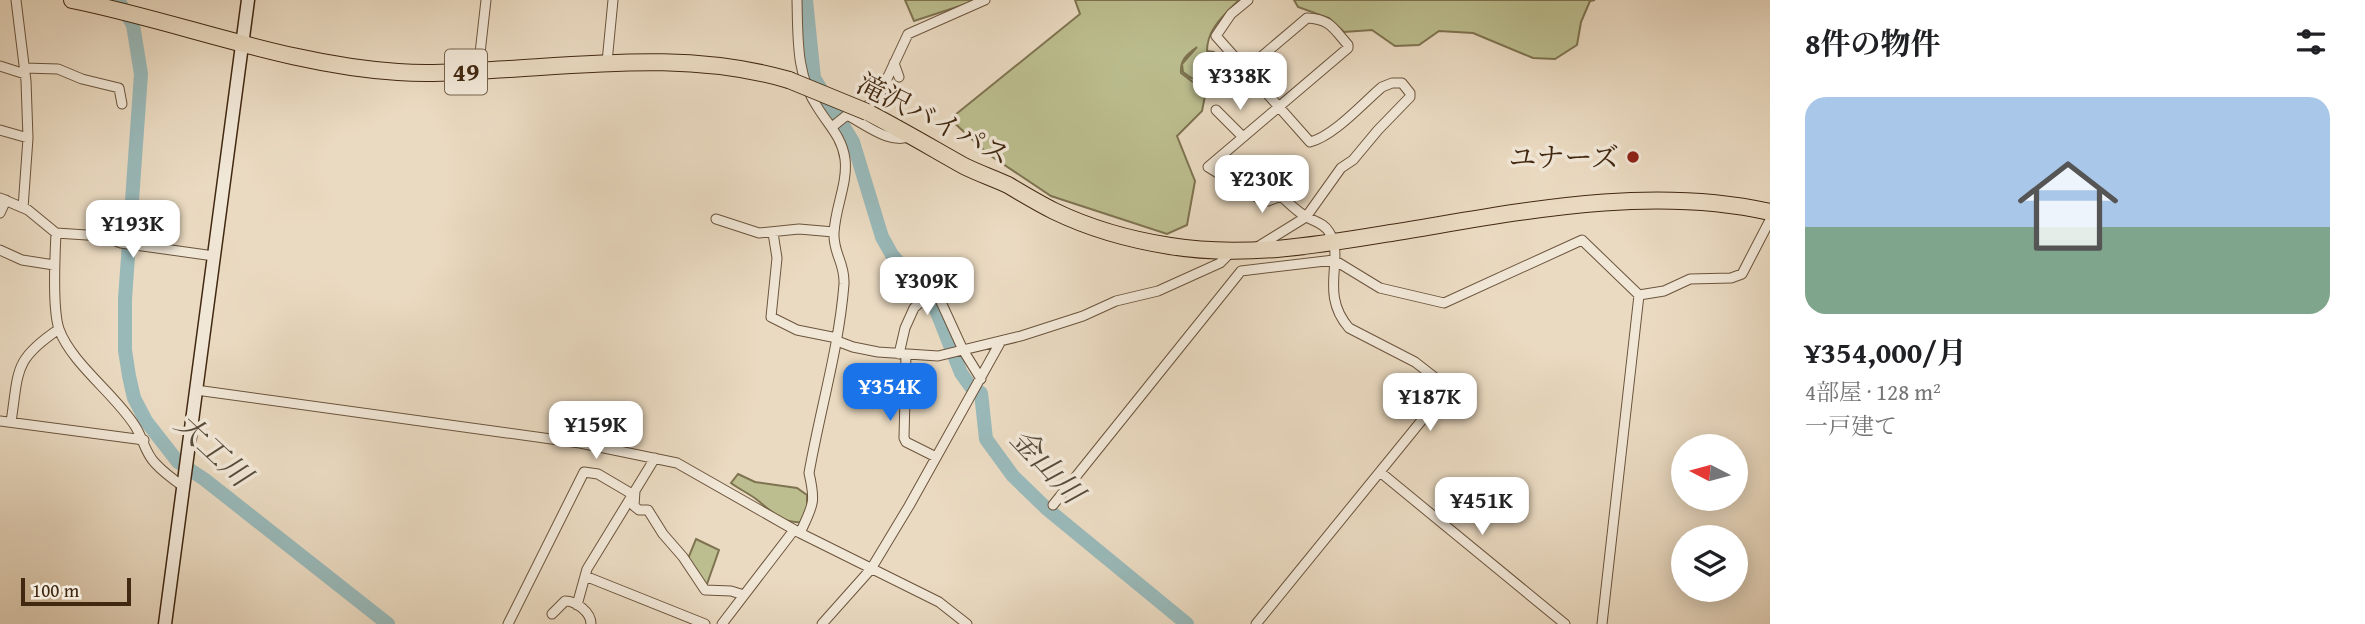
<!DOCTYPE html>
<html lang="ja">
<meta charset="utf-8">
<style>
:root{--surface:#fff;--page:#f6f6f6;--text:#202124;--muted:#757577;--accent:#1a73e8}
body{margin:0;font-family:"Gentium Book Plus","Noto Serif JP",serif;background:var(--page);color:var(--text);height:100vh;display:flex;flex-direction:column;font-size:26px;white-space:nowrap}
*{box-sizing:border-box;margin:0}
p{font-size:23px;color:var(--muted)}
.icon{flex:none;width:38px;height:38px;fill:none;stroke:currentColor;stroke-width:2;stroke-linecap:round;stroke-linejoin:round}
.map{position:relative;flex:1;overflow:hidden}
.drawer{display:flex;flex-direction:column;background:var(--surface);width:595px}
.drawer>*{flex:none}
.needle{width:46px;rotate:276deg}
.controls{position:absolute;left:1671px;top:434px;display:grid;gap:14px}
.controls a{display:grid;place-items:center;width:77px;height:77px;border-radius:50%;background:var(--surface);box-shadow:0 4px 18px #0003;font-size:35px}
.scale{position:absolute;left:21px;bottom:18px;width:110px;box-sizing:border-box;padding-left:7px;border:4px solid #412810;border-top:0;font-size:19px;line-height:24px;white-space:nowrap;color:#412810;-webkit-text-stroke:5px #f1e7d7;paint-order:stroke}
.price{position:absolute;translate:-50% -60px;padding:0 16px;border-radius:14px;background:#fff;color:#222;font-size:23px;line-height:46px;filter:drop-shadow(0 2px 4px #0008)}
.price::after{content:'';position:absolute;left:50%;top:42px;width:21px;height:16px;margin-left:-10px;background:inherit;clip-path:polygon(0 0,100% 0,50% 100%)}
.price.active{background:var(--accent);color:#fff}
ul{padding:0;list-style:none}
li{display:grid;align-content:center;gap:14px;height:371px;padding:0 35px}
li span{display:grid;place-items:center;height:217px;border-radius:21px;color:#555}
li>.icon{margin-inline-start:auto}
span .icon{width:126px;height:126px;fill:#fffc;stroke-width:1}
li b{font-size:30px}
h2{display:flex;justify-content:space-between;align-items:center;height:84px;padding:0 35px;font-size:30px}
main{display:flex;flex:1;min-height:0}
.map>svg:first-child{display:block}
.green{fill:#bcbe8f;stroke:#7e7350;stroke-width:2}
.lines{fill:none;stroke-linecap:round;stroke-linejoin:round}
.river{stroke:#99b9b9;stroke-width:14}
.street-casing{stroke:#6b543c;stroke-width:11}
.secondary-casing{stroke:#412810;stroke-width:15}
.highway-casing{stroke:#412810;stroke-width:18}
.street{stroke:#f1e7d7;stroke-width:9}
.secondary{stroke:#f1e7d7;stroke-width:12}
.highway{stroke:#eadac1;stroke-width:16}
.highway-bridge-casing{stroke:#412810;stroke-width:18;stroke-linecap:butt}
.highway-bridge{stroke:#eadac1;stroke-width:16}
.poi-dot{fill:#8f2418;stroke:#f1e7d7;stroke-width:2.5}
.labels{text-anchor:middle;stroke-width:7;stroke-linejoin:round;paint-order:stroke}
.shield{fill:#f1e7d7;stroke:#76614c;stroke-width:2}
.shield-label{font-size:26px;font-weight:bold;fill:#412810}
.street-label{font-size:28px;fill:#412810;stroke:#f1e7d7}
.poi-label{font-size:28px;fill:#412810;stroke:#f1e7d7;text-anchor:end}
.water-label{font-size:30px;font-style:italic;fill:#574c3a;stroke:#f1e7d7}
</style>
<main>
<div class="map">
<svg width="1770" height="624" viewBox="0 0 1770 624">
<rect width="100%" height="100%" fill="#eadac1"/>
<filter id="stains"><feTurbulence type="fractalNoise" baseFrequency=".00286" numOctaves="4"/><feColorMatrix values="0 0 0 0 .2 0 0 0 0 .09 0 0 0 0 .02 0 0 0 .5 -.17"/></filter>
<radialGradient id="worn" r=".72"><stop offset=".6" stop-color="#630" stop-opacity="0"/><stop offset="1" stop-color="#630" stop-opacity=".3"/></radialGradient>
<path class="green" d="M905 0H978L914 21Z
M1075 0H1239C1222 17 1207 30 1207 51L1214 52 1221 60 1219 63 1223 68 1228 64 1232 69C1224 92 1197 84 1183 72L1182 64 1197 47C1187 55 1180 59 1181 73L1193 82 1207 86 1202 111 1177 136 1195 181 1187 225 1167 234 1051 196 988 154 950 119 1080 14Z
M1294 0H1595L1590 1 1581 22 1577 45 1555 59 1533 58 1473 33 1439 31 1419 45 1395 46 1372 30 1344 32 1329 18 1298 7Z
M738 474 755 482 797 488 807 495V507L801 522C782 524 769 509 756 499 748 493 739 489 731 483Z
M696 539 719 550 706 587 687 561Z"/>
<g class="lines">
<path class="river" d="M118 0 133 25 141 74 125 299V350L129 376 134 398 146 421 178 462 204 479 388 624
M806 0 814 78 853 142 882 237 892 255 923 289 936 310 961 373 971 387 981 393 986 439 1013 476 1046 508 1187 624"/>
<g class="street-casing">
<path id="street" d="M16 0 26 81 28 138 23 208
M797 0C798 38 796 76 818 108 829 126 842 137 845 159 848 183 835 208 834 233 833 254 845 262 844 284 839 348 820 410 809 473 816 503 813 505 800 533
M1248 0 1231 14 1216 36 1310 142C1334 136 1363 103 1382 87L1392 83H1402L1410 93V97L1378 130 1353 160 1341 168 1306 217 1259 246
M607 62 613 0
M894 63 899 77
M0 66 25 74
M24 68 58 69 82 79 119 88 122 104
M478 71 486 0
M1229 84 1307 18C1330 19 1333 28 1348 45V48L1208 167 1260 199 1268 201 1281 196C1289 203 1297 212 1307 217 1315 222 1324 223 1329 232 1346 259 1318 292 1349 328L1415 362 1442 383 1444 393 1256 624
M1216 110 1242 136
M852 117 878 98 908 34 985 0
M832 127 847 115C865 124 891 146 911 136
M0 130 28 138
M0 198 28 210 56 233C55 256 52 308 59 329 71 363 116 395 135 426 143 438 145 453 155 463 163 472 174 480 184 487
M0 213 6 200
M716 219 759 233 799 229 834 232
M56 233 102 236 121 243 214 256
M773 233 777 258 771 317 797 330 837 338
M0 250 22 260 54 265
M926 281 936 291 963 350 981 379
M837 341 853 347 878 352 938 356 1021 336 1083 316 1116 301 1158 291 1220 263 1232 251
M899 354 905 328 914 308 945 280
M906 354 904 438 906 442 936 457
M196 390 580 443 677 463 800 533 939 602 967 624
M0 421 144 440
M11 422C19 370 13 360 59 329
M1380 472 1565 624
M635 491 634 506 639 510H648L663 534 683 557 705 590 731 591 744 595
M1053 505 1241 271 1334 260 1380 288 1444 303 1582 240 1639 295 1664 291 1690 279 1731 278 1742 274 1770 220
M585 576 705 624
M577 605 587 569 655 458
M552 614 565 601C576 601 591 612 591 624
M508 624 584 472 598 474 632 494
M722 624 794 530
M822 624 871 569 909 506 1001 341
M1602 624 1639 295"/>
</g>
<g class="secondary-casing">
<path id="secondary" d="M165 624 248 0"/>
</g>
<g class="highway-casing">
<path id="highway" d="M72 0C181 22 287 65 398 72 435 75 472 71 509 69 603 63 697 53 789 80
M867 112C900 129 932 148 964 166 978 173 993 178 1008 185 1023 194 1038 203 1054 211 1089 228 1132 240 1170 246 1244 258 1319 245 1391 233 1515 213 1646 184 1770 212"/>
</g>
<use href="#street" class="street"/>
<use href="#secondary" class="secondary"/>
<use href="#highway" class="highway"/>
<g class="highway-bridge-casing">
<path id="highway-bridge" d="M789 80 867 112"/>
</g>
<use href="#highway-bridge" class="highway-bridge"/>
</g>
<circle class="poi-dot" cx="1633" cy="157" r="7"/>
<g class="labels">
<rect class="shield" x="445" y="49.5" width="42" height="45" rx="5"/>
<g class="shield-label">
<text x="466" y="81">49</text>
</g>
<g class="street-label">
<text transform="translate(934 119) rotate(27)" y="10">滝沢バイパス</text>
</g>
<g class="poi-label">
<text x="1619" y="167">ユナーズ</text>
</g>
<g class="water-label">
<text transform="translate(213 450) rotate(43)" y="10">大工川</text>
<text transform="translate(1047 466) rotate(47)" y="10">金山川</text>
</g>
</g>
<rect width="100%" height="100%" filter="url(#stains)"/>
<rect width="100%" height="100%" fill="url(#worn)"/>
</svg>
<div class="controls">
<a><svg class="needle" viewBox="-14 -14 28 28"><path d="M0-13l5 13h-10z" fill="#e53935"/><path d="M0 13l5-13h-10z" fill="#757577"/></svg></a>
<a><svg class="icon" aria-label="layers" viewBox="0 0 24 24"><path d="M12 4l9 5-9 5-9-5zM3 14l9 5 9-5"/></svg></a>
</div>
<div class="scale">100 m</div>
<b class="price" style="left:1240px;top:112px">¥338K</b>
<b class="price" style="left:1262px;top:215px">¥230K</b>
<b class="price" style="left:133px;top:260px">¥193K</b>
<b class="price" style="left:927px;top:317px">¥309K</b>
<b class="price active" style="left:890px;top:423px">¥354K</b>
<b class="price" style="left:1430px;top:433px">¥187K</b>
<b class="price" style="left:596px;top:461px">¥159K</b>
<b class="price" style="left:1482px;top:537px">¥451K</b>
</div>
<section class="drawer">
<h2>8件の物件<svg class="icon" aria-label="filters" viewBox="0 0 24 24"><path d="M4 7h16M4 17h16"/><circle cx="9" cy="7" r="2"/><circle cx="15" cy="17" r="2"/></svg></h2>
<ul>
<li><span style="background:linear-gradient(#a9c7e8 60%,#7fa58c 0)"><svg class="icon" aria-label="home" viewBox="0 0 24 24"><path d="M3 11l9-7 9 7M6 9v11h12V9"/></svg></span><div><b>¥354,000/月</b><p>4部屋 · 128 m²</p><p>一戸建て</p></div></li>
</ul>
</section>
</main>
